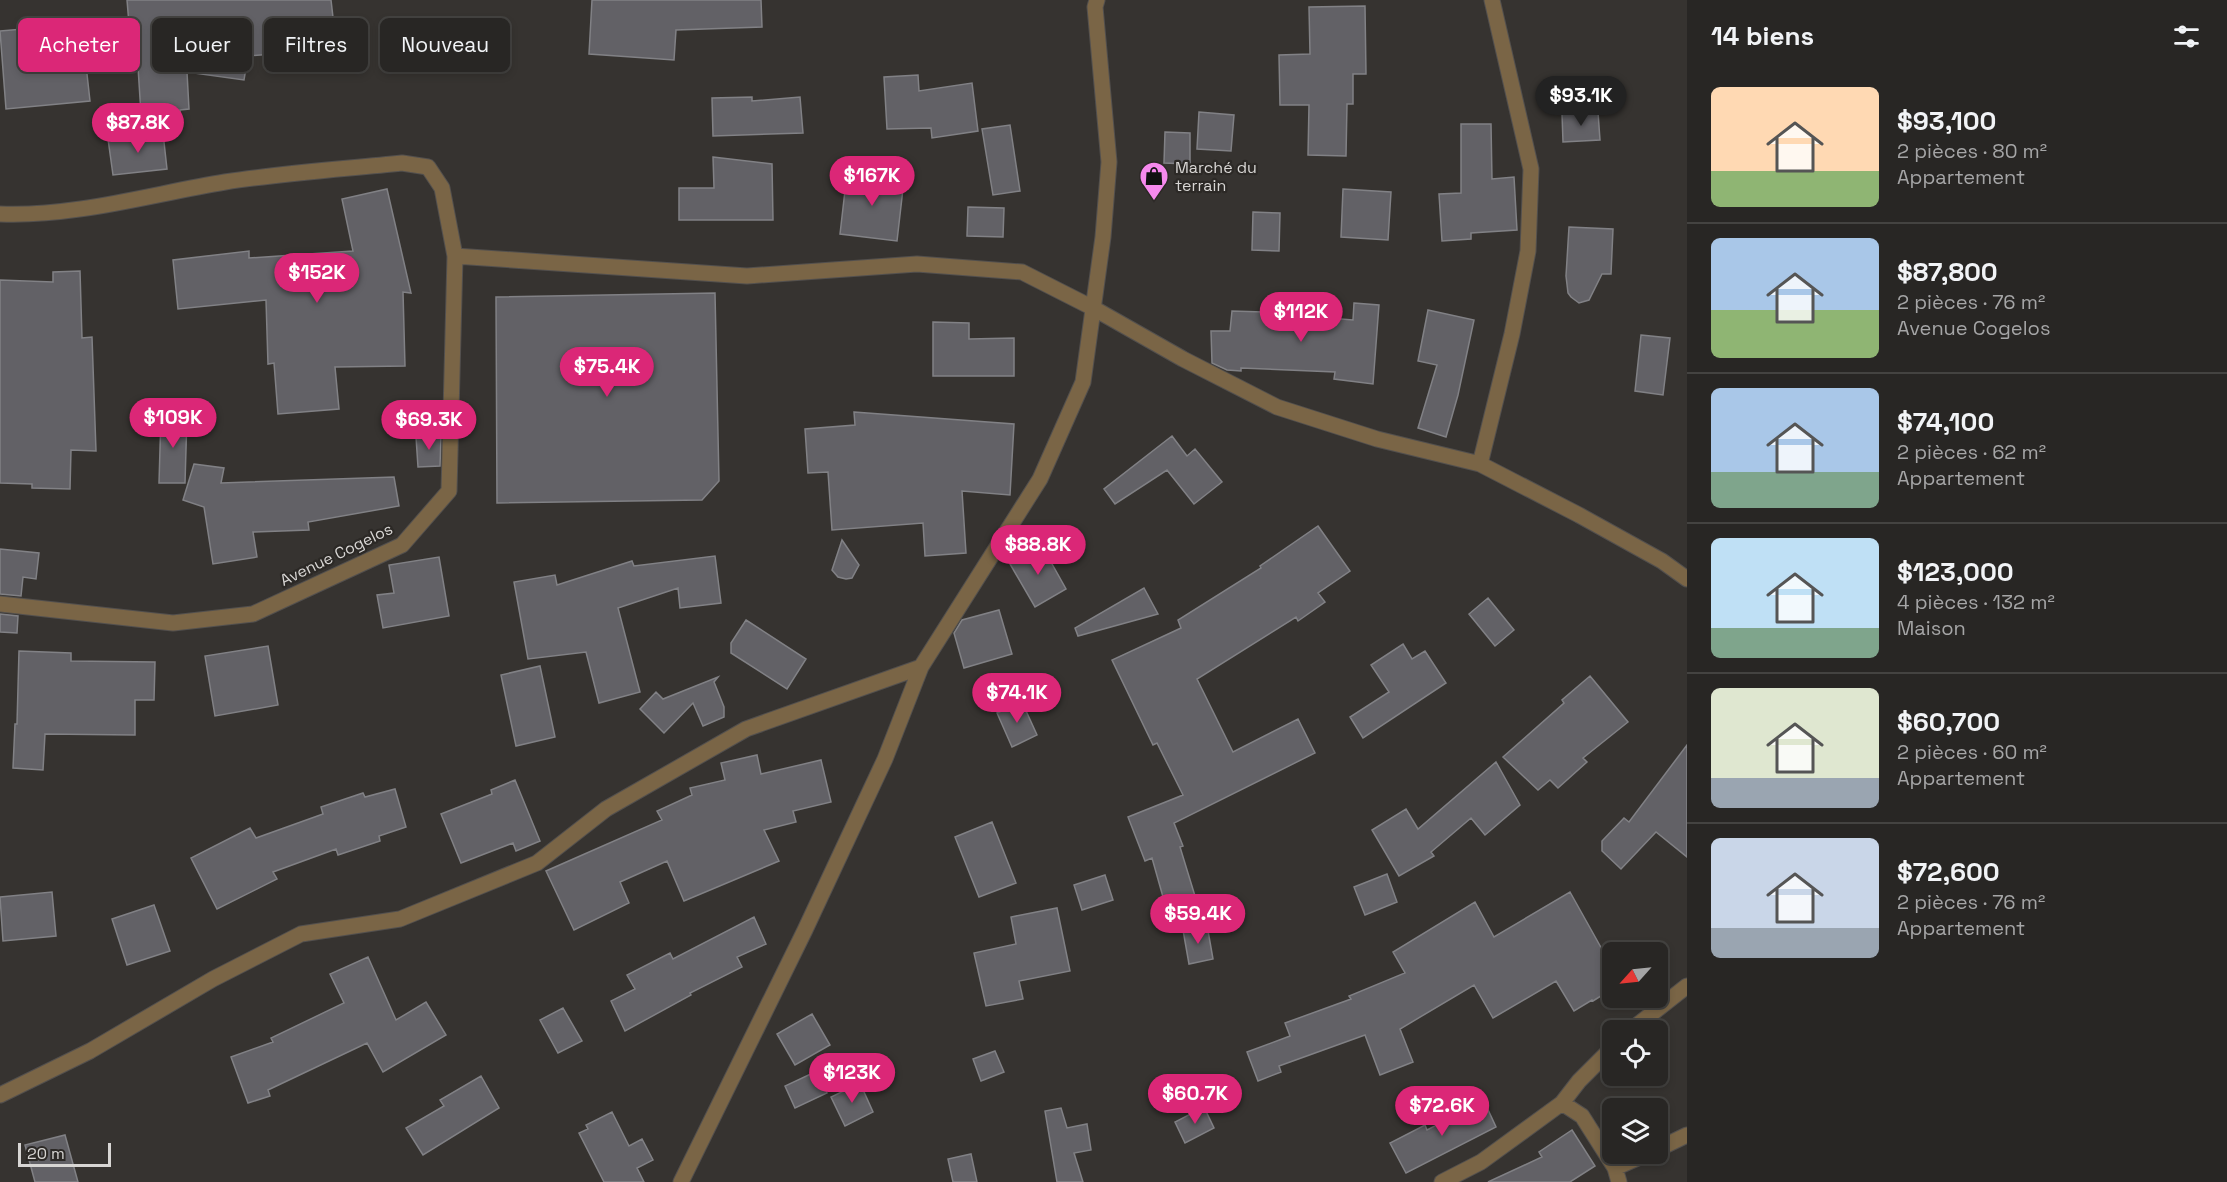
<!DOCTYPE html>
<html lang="fr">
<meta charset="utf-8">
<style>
:root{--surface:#282624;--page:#343231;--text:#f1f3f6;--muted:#a5a5a6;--line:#444341;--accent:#db2777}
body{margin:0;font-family:"Space Grotesk",sans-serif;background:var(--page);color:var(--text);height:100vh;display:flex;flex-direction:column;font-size:22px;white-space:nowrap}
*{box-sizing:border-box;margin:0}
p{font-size:20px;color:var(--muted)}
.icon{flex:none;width:33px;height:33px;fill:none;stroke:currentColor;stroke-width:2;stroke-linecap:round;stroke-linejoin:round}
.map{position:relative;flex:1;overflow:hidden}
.panel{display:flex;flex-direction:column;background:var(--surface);width:540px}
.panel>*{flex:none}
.banner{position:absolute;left:18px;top:18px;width:570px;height:54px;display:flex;gap:12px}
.needle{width:39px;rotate:243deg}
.fabs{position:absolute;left:1602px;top:942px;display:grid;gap:12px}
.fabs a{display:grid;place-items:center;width:66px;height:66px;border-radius:9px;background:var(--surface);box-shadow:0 3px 9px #0003,0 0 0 2px var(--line);font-size:30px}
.scale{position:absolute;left:18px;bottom:15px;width:93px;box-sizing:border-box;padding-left:6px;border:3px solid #d8d6d4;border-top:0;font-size:16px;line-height:21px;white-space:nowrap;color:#d8d6d4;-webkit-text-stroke:4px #2c2926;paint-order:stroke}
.price{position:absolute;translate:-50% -51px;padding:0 14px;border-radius:21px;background:var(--accent);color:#fff;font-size:20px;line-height:39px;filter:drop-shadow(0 2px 3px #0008)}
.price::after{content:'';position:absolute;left:50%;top:36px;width:18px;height:14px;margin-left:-9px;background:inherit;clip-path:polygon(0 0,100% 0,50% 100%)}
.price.on{background:#222;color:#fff}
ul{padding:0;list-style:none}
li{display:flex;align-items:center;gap:18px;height:150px;padding:0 24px}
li+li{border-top:2px solid var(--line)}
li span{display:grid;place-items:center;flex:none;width:168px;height:120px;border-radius:9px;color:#555}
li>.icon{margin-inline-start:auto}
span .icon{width:72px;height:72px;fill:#fffc;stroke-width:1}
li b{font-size:26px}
h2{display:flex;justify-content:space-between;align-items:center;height:72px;padding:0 24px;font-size:26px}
.tag{padding:0 21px;border-radius:9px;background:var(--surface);box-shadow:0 3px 9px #0003,0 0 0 2px var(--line);font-size:21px;line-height:54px}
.tag.on{background:var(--accent);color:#fff}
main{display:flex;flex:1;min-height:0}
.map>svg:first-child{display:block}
.building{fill:#626166;stroke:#818185;stroke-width:1.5}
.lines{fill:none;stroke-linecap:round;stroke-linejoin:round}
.minor-casing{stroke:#53504e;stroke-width:17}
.minor{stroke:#7a6546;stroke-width:15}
.labels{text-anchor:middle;stroke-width:4.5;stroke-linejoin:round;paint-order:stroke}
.poi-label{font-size:16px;fill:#d8d6d4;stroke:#2c2926;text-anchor:start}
.street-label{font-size:16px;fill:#d8d6d4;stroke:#2c2926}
</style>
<main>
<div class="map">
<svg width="1687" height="1182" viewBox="0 0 1687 1182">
<rect width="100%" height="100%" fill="#363330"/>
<path class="building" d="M127 0H331L334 26H326L327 38 298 40 299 52 248 56 244 80 187 72 189 109 180 110 181 124H170V129L142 130 137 51 85 56 90 101 6 109 0 31 82 24 83 28 129 24Z
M592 0H761L762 27 676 30 674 60 589 54Z
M1365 6 1366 74H1353V104H1347L1346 156 1308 155 1309 105H1280L1279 55 1310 54 1309 7Z
M918 75 919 91 972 83 978 131 932 138 931 128 887 129 884 77Z
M752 97V101L800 97 803 133 713 136 712 98Z
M1199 112 1234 115 1231 151 1197 149Z
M1598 112 1600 140 1563 142 1562 114Z
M1461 124H1491L1492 179 1514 177 1517 230 1471 233V239L1442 241 1439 194 1461 193Z
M1010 125 1020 191 993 195 982 129Z
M1165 132 1190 133V164L1164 163Z
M163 133 167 169 113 175 108 139Z
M713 157 772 164 773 220H679V188H714Z
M847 173 904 180 897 241 840 234Z
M387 189 411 293 403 292 405 366 335 367 339 409 278 414 274 363 268 364 266 300 178 309 173 260 249 251V258L353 251 342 199Z
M1343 189 1391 192 1388 240 1341 237Z
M968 207 1004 208 1003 237 967 236Z
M1253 212 1280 213 1279 251 1252 250Z
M1569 227 1613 229 1611 274H1602L1589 300 1579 303 1571 297 1568 293 1566 276Z
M80 271 82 338 92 337 96 451 71 450 70 489 32 488V484L0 483V280L53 282V272Z
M715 293 719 481 702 500 497 503 496 297Z
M1354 303 1379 305 1373 384 1334 379 1335 372 1241 368V371L1227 370 1212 363 1211 331H1230L1232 311 1292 313V315L1353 320Z
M1428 310 1474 320 1458 395 1446 437 1418 428 1437 365 1418 361Z
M933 322 969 323V339L1014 338V376H933Z
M1641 335 1670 338 1663 395 1635 391Z
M854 412 1014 424 1010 495 962 491 966 553 925 556 923 523 832 530 828 472 808 473 805 429 855 425Z
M161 415 187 416 185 483H159Z
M441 436 440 466 418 467 416 437Z
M1172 436 1187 456 1195 449 1222 482 1194 504 1167 470 1115 504 1104 489Z
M194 464 224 468 221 483 394 477 399 506 308 522 309 530 253 532 257 557 213 564 204 507 183 500Z
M1318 526 1350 571 1318 593 1325 602 1298 621 1296 617 1197 679 1233 752 1298 719 1315 753 1174 823 1183 846 1180 847 1195 896 1165 904 1152 858 1145 861 1128 817 1183 795 1157 743 1153 745 1112 660 1181 628 1178 620 1261 568 1260 566Z
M842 540 859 565 852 578 846 579 838 577 832 570Z
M1042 546 1066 589 1035 607 1010 564Z
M0 549 39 553 36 579 23 577 21 596 0 594Z
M715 556 721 603 680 608 678 588 618 608 640 692 599 703 586 652 528 659 514 582 555 575 557 585 632 561 634 566Z
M439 557 449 616 383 628 377 595 394 593 389 565Z
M1144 588 1158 614 1078 636 1075 628Z
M1488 598 1514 630 1495 646 1469 614Z
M999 610 1012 654 964 668 954 633 962 620Z
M0 614 18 616 17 633 0 632Z
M746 620 806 659 787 689 731 653V643Z
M1403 644 1412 659 1425 651 1446 683 1363 738 1350 717 1389 692 1371 665Z
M268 646 278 705 215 716 205 656Z
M19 651 71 653V661L155 662 154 700H135V735L45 734 43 770 13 768 15 724H17Z
M540 666 555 737 516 746 501 675Z
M1590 676 1628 722 1583 758 1587 762 1558 788 1550 780 1538 790 1503 757 1564 703 1562 700Z
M718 677 714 682 724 707V717L703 726 693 703 664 733 640 709 656 692 663 699Z
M1022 702 1037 735 1012 747 997 713Z
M1687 745V857L1656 832 1621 869 1602 851V841L1624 818 1629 822Z
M757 755 761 774 821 760 831 802 793 811 796 822 764 830 779 861 684 901 667 861 620 882 629 903 574 930 546 871 662 820 657 811 692 795 690 788 725 780 721 763Z
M1496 762 1520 805 1485 835 1471 818 1431 852 1434 856 1399 876 1372 830 1406 809 1418 829Z
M515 780 540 841 516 851 513 843 461 863 441 814 492 794 491 790Z
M395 789 406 827 379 836 380 841 338 855 336 849 273 872 277 879 217 909 191 858 250 828 256 838 323 814 321 807 363 793 365 797Z
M992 822 1016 883 979 897 955 837Z
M1387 874 1397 902 1365 915 1354 887Z
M1105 875 1113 900 1082 910 1074 885Z
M52 892 56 936 3 941 0 897Z
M1570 892 1603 951 1612 945V989L1593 1001 1592 1000 1574 1011 1556 981 1493 1018 1474 985 1400 1029 1413 1062 1380 1075 1365 1035 1279 1066 1281 1072 1258 1081 1247 1052 1290 1036 1285 1023 1351 999 1349 996 1405 973 1393 952 1475 902 1494 937Z
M154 905 170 951 127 965 112 919Z
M1057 908 1070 971 1019 981 1023 999 986 1006 974 953 1016 944 1011 917Z
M754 917 766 944 737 957 742 967 690 993 691 995 625 1031 611 1001 635 989 627 975 670 953 673 959Z
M1207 925 1213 959 1189 964 1183 930Z
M368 957 396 1020 426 1002 446 1035 383 1072 367 1043 268 1090 270 1096 248 1103 231 1057 273 1042 271 1038 344 1003 330 974Z
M563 1008 582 1041 558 1053 540 1020Z
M812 1014 830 1045 795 1065 777 1034Z
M995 1051 1004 1072 981 1081 973 1059Z
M817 1071 827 1093 795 1108 785 1086Z
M481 1076 499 1108 423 1155 406 1128 444 1106 440 1100Z
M860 1083 873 1112 845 1126 831 1097Z
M1484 1101 1496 1127 1406 1173 1390 1143 1425 1125 1427 1130Z
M1204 1107 1214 1128 1185 1143 1175 1122Z
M1061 1108 1067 1128 1087 1124 1091 1150 1074 1153 1083 1182H1057L1045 1111Z
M612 1112 629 1146 642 1139 653 1160 637 1168 644 1182H604L579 1133 588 1129 586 1125Z
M1572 1130 1595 1166 1570 1182H1488L1542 1157 1539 1152Z
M65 1135 78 1182H35L25 1145Z
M971 1154 977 1182H953L948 1159Z"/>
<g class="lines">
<g class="minor-casing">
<path id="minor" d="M0 214C75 217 152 194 225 182 284 173 344 169 402 163L428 167 442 188 455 256 449 491 402 545 253 614 173 623 0 604
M455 256 747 276 917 264 1022 272 1093 308 1183 359 1277 407 1377 439 1480 464 1579 515 1662 561 1687 579
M1480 464 1512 334 1528 251 1531 169 1492 0
M1631 1030 1687 986
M0 1095 90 1051 213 979 301 934 400 919 537 863 606 809 746 729 921 667
M1562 1103 1582 1116 1615 1168 1619 1182
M1658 1149 1687 1135
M1615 1168 1647 1154
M681 1182 805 930 885 759 921 667 1040 479 1083 382 1103 237 1109 162 1095 7 1097 0
M1442 1182 1481 1162 1562 1103 1579 1081 1612 1048"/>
</g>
<use href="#minor" class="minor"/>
</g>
<defs>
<g id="shop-pin" transform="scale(1.5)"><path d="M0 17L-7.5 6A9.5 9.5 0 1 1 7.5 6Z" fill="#f689ed" stroke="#2c2926"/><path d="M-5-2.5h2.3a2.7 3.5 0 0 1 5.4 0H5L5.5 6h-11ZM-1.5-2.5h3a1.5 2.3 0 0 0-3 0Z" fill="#111"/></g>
</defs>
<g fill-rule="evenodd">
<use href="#shop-pin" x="1154" y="176"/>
</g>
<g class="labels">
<g class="poi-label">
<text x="1175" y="173">Marché du<tspan x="1175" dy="18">terrain</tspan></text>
</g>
<g class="street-label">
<text transform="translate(336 554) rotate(-26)" y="6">Avenue Cogelos</text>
</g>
</g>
</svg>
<div class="fabs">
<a><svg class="needle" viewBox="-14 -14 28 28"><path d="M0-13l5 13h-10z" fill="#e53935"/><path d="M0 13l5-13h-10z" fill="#a5a5a6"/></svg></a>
<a><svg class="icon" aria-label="locate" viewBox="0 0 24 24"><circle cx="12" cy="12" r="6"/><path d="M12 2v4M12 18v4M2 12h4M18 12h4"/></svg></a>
<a><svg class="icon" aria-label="layers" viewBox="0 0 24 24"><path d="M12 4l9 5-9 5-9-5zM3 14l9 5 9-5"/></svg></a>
</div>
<div class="scale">20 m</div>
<b class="price on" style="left:1581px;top:127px">$93.1K</b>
<b class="price" style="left:138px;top:154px">$87.8K</b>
<b class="price" style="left:872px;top:207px">$167K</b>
<b class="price" style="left:317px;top:304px">$152K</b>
<b class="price" style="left:1301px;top:343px">$112K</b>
<b class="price" style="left:607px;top:398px">$75.4K</b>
<b class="price" style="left:173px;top:449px">$109K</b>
<b class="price" style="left:429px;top:451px">$69.3K</b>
<b class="price" style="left:1038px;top:576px">$88.8K</b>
<b class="price" style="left:1017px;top:724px">$74.1K</b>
<b class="price" style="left:1198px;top:945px">$59.4K</b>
<b class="price" style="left:852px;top:1104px">$123K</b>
<b class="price" style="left:1195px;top:1125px">$60.7K</b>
<b class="price" style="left:1442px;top:1137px">$72.6K</b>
<div class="banner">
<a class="tag on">Acheter</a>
<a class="tag">Louer</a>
<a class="tag">Filtres</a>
<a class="tag">Nouveau</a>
</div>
</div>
<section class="panel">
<h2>14 biens<svg class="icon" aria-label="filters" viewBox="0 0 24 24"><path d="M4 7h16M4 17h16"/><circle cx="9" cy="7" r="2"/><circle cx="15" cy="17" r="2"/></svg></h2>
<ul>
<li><span style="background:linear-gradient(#ffd9b3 70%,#8fb573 0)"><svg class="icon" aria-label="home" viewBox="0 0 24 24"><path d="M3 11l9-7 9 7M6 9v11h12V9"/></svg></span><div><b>$93,100</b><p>2 pièces · 80 m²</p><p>Appartement</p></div></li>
<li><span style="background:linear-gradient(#a9c7e8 60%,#8fb573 0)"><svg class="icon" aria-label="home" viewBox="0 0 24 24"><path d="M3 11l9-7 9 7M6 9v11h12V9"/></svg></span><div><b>$87,800</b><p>2 pièces · 76 m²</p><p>Avenue Cogelos</p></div></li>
<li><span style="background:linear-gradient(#a9c7e8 70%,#7fa58c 0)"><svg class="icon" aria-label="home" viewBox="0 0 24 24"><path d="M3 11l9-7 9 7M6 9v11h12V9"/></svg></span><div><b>$74,100</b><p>2 pièces · 62 m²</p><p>Appartement</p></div></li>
<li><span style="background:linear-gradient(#bfe0f5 75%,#7fa58c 0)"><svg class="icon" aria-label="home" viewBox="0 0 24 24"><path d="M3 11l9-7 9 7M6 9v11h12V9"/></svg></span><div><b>$123,000</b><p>4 pièces · 132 m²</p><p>Maison</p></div></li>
<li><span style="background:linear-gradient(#dfe7d0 75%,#9aa5b1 0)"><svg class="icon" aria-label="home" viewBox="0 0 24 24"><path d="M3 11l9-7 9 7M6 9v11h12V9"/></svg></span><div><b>$60,700</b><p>2 pièces · 60 m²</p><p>Appartement</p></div></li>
<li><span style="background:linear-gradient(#c9d6e8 75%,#9aa5b1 0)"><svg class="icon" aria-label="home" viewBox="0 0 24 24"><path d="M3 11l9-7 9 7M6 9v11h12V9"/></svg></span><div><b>$72,600</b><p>2 pièces · 76 m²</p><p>Appartement</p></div></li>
</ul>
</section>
</main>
